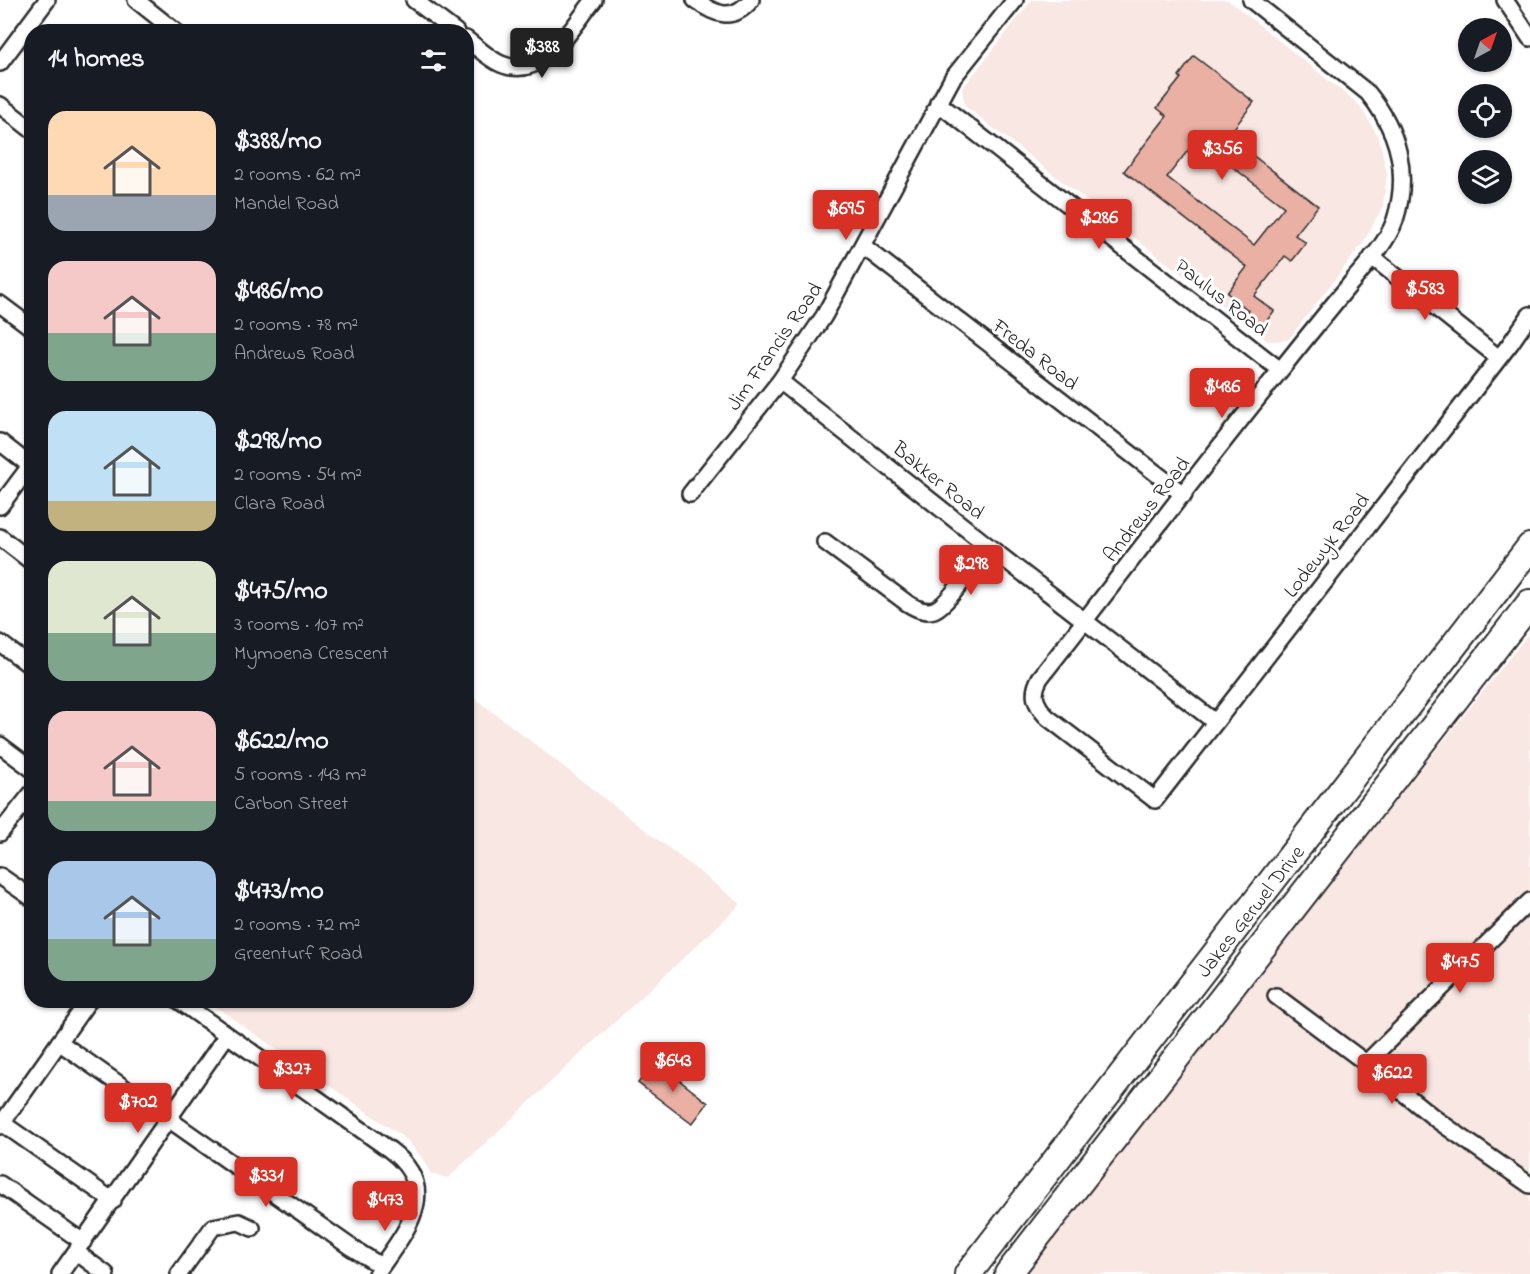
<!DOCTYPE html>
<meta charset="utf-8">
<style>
:root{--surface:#171b24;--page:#242831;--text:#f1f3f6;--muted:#9ea1a6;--accent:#d93025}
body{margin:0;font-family:"Indie Flower",sans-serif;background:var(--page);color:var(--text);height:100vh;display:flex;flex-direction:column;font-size:22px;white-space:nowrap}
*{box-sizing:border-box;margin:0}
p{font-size:20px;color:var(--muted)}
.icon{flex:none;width:33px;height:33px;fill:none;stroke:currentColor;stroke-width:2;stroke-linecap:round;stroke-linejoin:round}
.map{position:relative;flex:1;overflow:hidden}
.drawer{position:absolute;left:24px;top:24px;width:450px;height:984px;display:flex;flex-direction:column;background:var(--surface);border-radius:24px;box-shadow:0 2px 4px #0004}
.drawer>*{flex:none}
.needle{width:39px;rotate:40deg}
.controls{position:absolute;left:1458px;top:18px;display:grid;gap:12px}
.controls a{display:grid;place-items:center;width:54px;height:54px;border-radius:50%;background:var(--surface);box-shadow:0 2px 4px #0004;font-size:30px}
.price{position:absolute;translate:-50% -51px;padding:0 14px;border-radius:6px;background:var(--accent);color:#fff;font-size:20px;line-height:39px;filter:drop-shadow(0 2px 3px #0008)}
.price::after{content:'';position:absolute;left:50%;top:36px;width:18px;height:14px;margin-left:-9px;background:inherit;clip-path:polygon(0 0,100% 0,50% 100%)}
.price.active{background:#222;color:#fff}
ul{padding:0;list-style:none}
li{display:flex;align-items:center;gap:18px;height:150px;padding:0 24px}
li span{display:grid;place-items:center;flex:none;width:168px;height:120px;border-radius:18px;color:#555}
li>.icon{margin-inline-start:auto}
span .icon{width:72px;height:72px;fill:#fffc;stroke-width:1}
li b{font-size:26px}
h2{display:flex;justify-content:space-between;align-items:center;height:72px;padding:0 24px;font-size:26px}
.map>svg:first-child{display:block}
.built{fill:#f8e7e3}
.building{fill:#e9b0a3;stroke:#2b2b2b;stroke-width:1.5;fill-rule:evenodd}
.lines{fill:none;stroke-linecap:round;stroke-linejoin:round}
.minor-casing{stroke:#2b2b2b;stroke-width:20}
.trunk-casing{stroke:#2b2b2b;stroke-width:30}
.minor{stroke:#fff;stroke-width:15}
.trunk{stroke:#fff;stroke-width:26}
.labels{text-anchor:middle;stroke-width:6;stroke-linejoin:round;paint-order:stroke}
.street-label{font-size:21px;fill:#2b2b2b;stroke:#fff}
</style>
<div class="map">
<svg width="1530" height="1274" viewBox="0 0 1530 1274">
<rect width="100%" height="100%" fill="#fff"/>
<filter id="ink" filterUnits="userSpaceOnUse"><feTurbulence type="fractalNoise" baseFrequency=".0167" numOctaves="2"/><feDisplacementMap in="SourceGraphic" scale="12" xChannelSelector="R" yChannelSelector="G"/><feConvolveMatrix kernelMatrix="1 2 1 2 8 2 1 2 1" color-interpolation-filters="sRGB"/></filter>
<g filter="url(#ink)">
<path class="built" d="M1032 0H1228L1358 104 1379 137 1387 174 1383 206 1363 243 1288 340 1268 341 965 106 962 89Z
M1530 632V1274H1020Z
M467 692 741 904 448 1178 431 1174 420 1155 406 1139 207 1001 466 1000Z"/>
<path class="building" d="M1194 56 1254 102 1228 136 1318 206 1295 235 1306 243 1292 261 1285 256 1254 296 1274 311 1263 326 1245 313 1248 310 1227 293 1247 267 1124 171 1167 116 1157 108 1181 78 1179 76ZM1197 139 1284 207 1254 245 1167 177Z
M655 1061 708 1103 692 1124 638 1083Z"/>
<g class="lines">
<g class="minor-casing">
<path id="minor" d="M136 0 176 32
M414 0 456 32
M695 0C715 15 733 22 751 0
M1251 0 1368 93C1398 130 1410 173 1395 220 1387 243 1367 264 1351 283 1328 311 1305 339 1283 367 1200 469 1121 575 1040 678 1031 694 1035 704 1047 717L1155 800 1510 344 1530 315
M1505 0 1530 38
M466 39C477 47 489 59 501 64 543 82 572 27 594 0
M0 63 47 0
M938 103 1280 370
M0 105 32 130
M863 246 1184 495
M1372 257 1499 358
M0 304 32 328
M780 381 988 546 1215 722
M0 442 32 467
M690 494 780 381 824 316 952 79 1015 0
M0 506 30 466
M0 537 32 562
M825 542 907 603C915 608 924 613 934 610 947 606 978 560 988 546
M0 643 32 667
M0 745 32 769
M0 833 32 793
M0 876 32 898
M1276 996 1366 1063 1437 1120 1530 1185
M178 1000 390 1150C444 1191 404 1233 376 1274
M59 1042 352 1248 381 1266
M1366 1063 1530 901
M2 1123 113 1201
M0 1126 89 1000
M0 1184 83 1242
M76 1252 106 1274
M60 1274 227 1035
M179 1274 213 1227 239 1222 252 1228"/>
</g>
<g class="trunk-casing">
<path id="trunk" d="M968 1274 1530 547
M1008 1274 1530 603"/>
</g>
<use href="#minor" class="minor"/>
<use href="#trunk" class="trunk"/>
</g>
</g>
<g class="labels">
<g class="street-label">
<text transform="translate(1222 297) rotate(38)" y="7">Paulus Road</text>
<text transform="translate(774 346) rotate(-55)" y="7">Jim Francis Road</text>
<text transform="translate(1036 354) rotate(38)" y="7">Freda Road</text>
<text transform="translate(939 480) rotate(39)" y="7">Bakker Road</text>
<text transform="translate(1146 509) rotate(-52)" y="7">Andrews Road</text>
<text transform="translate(1326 545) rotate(-52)" y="7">Lodewyk Road</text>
<text transform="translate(1250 911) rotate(-52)" y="7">Jakes Gerwel Drive</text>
</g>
</g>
</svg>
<div class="controls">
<a><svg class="needle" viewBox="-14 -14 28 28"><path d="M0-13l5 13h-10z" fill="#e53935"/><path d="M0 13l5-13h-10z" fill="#9ea1a6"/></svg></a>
<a><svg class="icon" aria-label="locate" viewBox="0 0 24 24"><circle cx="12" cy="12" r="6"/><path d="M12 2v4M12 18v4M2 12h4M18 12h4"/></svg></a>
<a><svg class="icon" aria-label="layers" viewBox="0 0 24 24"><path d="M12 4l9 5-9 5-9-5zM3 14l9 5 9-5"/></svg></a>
</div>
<b class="price active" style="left:542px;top:79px">$388</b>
<b class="price" style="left:1222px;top:181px">$356</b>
<b class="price" style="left:846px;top:241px">$695</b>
<b class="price" style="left:1099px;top:250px">$286</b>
<b class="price" style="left:1425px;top:321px">$583</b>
<b class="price" style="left:1222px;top:419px">$486</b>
<b class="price" style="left:971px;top:596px">$298</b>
<b class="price" style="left:1460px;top:994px">$475</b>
<b class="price" style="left:673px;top:1093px">$643</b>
<b class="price" style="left:292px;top:1101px">$327</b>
<b class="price" style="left:1392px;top:1105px">$622</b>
<b class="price" style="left:138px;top:1134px">$702</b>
<b class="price" style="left:266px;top:1208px">$331</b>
<b class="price" style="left:385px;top:1232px">$473</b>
<section class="drawer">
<h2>14 homes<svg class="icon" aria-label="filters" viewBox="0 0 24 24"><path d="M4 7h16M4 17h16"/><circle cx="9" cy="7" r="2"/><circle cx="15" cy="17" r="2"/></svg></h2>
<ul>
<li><span style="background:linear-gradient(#ffd9b3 70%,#9aa5b1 0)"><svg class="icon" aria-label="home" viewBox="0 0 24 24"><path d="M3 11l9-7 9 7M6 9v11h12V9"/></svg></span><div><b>$388/mo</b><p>2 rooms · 62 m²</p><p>Mandel Road</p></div></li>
<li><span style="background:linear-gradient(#f6c9c9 60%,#7fa58c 0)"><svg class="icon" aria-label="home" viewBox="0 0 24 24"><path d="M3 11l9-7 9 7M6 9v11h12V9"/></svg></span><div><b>$486/mo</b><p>2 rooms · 78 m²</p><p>Andrews Road</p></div></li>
<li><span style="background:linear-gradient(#bfe0f5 75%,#c2b280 0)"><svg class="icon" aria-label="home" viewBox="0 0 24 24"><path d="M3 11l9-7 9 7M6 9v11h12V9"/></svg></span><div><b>$298/mo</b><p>2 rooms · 54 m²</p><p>Clara Road</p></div></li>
<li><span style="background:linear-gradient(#dfe7d0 60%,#7fa58c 0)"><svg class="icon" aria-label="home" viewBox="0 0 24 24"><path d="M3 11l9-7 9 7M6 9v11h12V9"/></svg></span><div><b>$475/mo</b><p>3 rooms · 107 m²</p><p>Mymoena Crescent</p></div></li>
<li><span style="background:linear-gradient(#f6c9c9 75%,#7fa58c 0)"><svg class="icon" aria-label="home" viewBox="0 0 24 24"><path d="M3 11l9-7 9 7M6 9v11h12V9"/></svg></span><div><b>$622/mo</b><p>5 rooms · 143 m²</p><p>Carbon Street</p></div></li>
<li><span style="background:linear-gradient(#a9c7e8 65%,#7fa58c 0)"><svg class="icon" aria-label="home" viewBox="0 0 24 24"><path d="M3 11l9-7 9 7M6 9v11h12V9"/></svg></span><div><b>$473/mo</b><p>2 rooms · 72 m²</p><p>Greenturf Road</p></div></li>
</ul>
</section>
</div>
